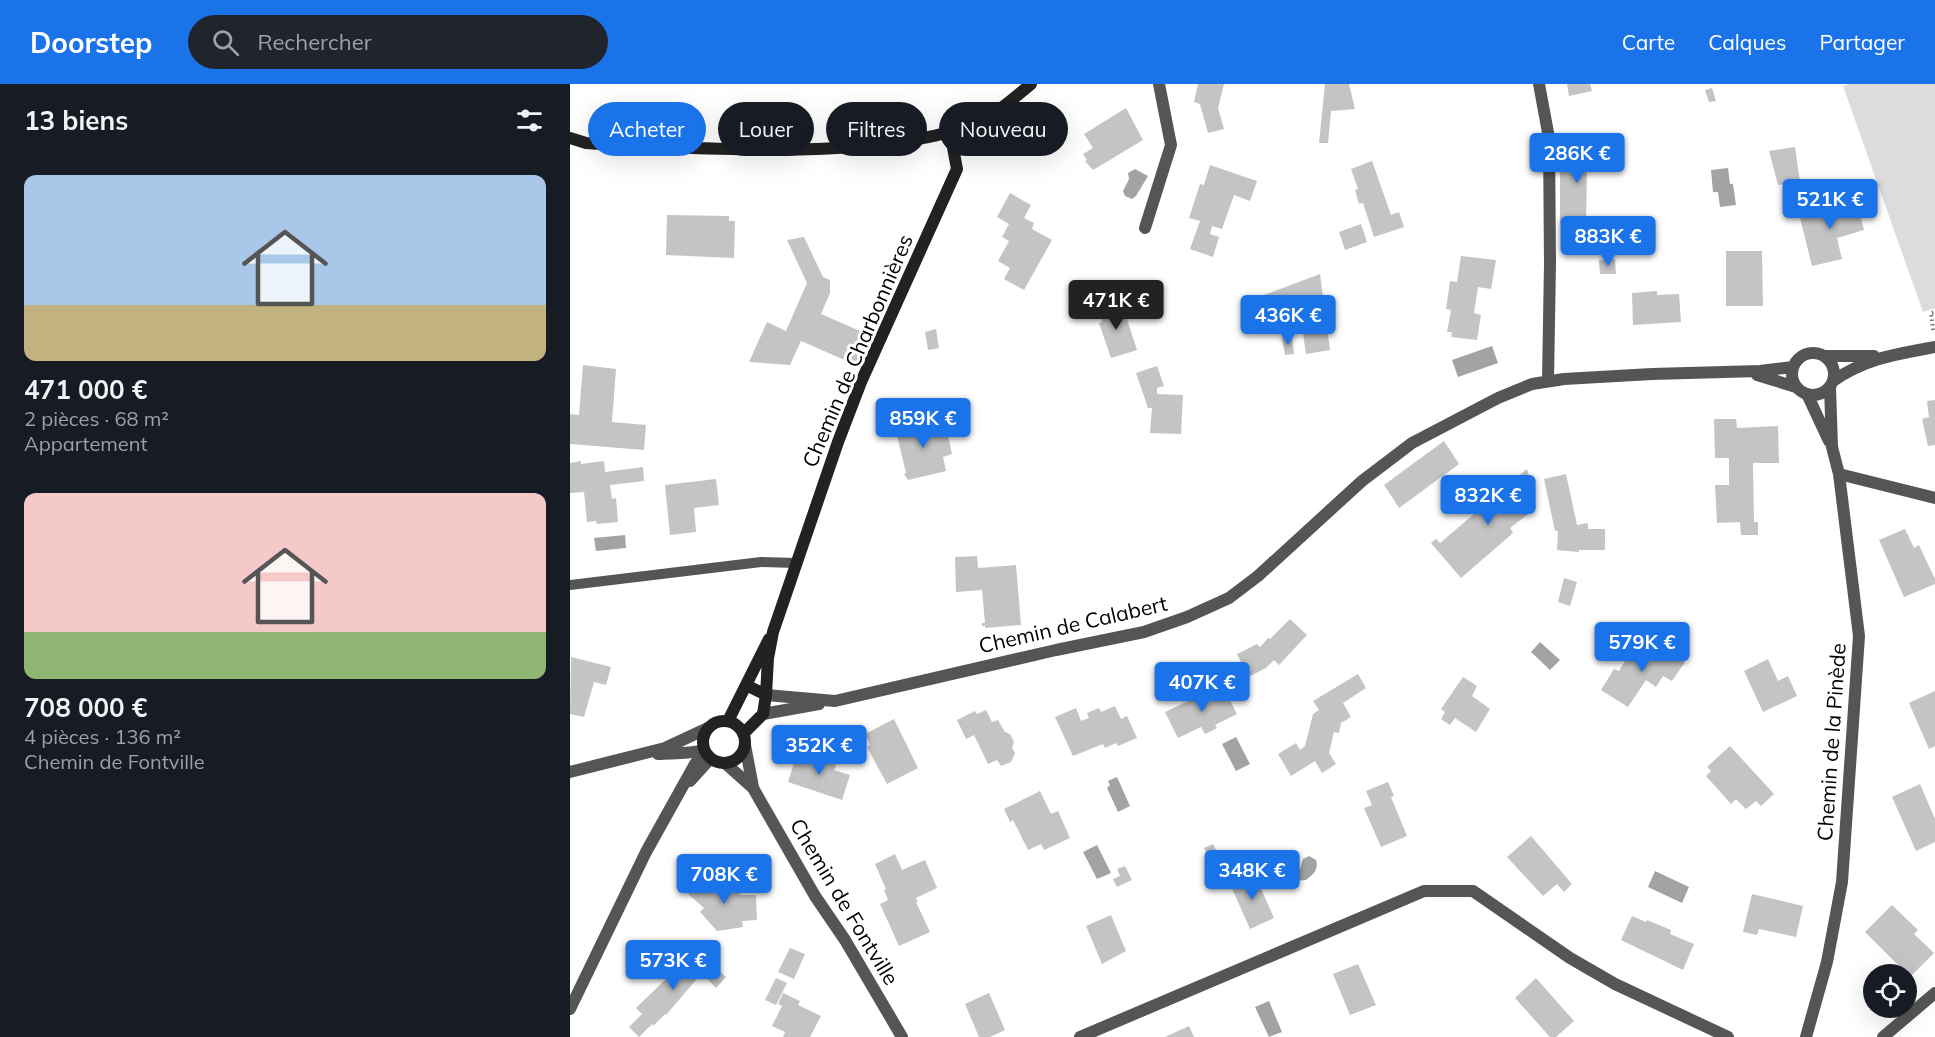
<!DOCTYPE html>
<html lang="fr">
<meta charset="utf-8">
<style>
:root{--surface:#171b24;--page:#20242c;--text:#f1f3f6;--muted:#9ea1a6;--accent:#1a73e8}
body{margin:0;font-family:Mulish,sans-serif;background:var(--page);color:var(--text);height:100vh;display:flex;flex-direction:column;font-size:22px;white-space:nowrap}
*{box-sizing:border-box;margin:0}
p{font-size:20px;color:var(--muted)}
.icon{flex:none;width:33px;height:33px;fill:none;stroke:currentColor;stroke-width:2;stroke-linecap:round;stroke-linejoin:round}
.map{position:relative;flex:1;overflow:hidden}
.sheet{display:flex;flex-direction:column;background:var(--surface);width:570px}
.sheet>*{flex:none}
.guide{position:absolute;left:18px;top:18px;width:570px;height:54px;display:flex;gap:12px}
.fabs{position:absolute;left:1293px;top:880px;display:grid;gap:12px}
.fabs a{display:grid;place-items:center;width:54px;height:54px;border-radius:50%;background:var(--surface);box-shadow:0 6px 24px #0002;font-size:30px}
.price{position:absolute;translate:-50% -51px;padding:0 14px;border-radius:6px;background:var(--accent);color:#fff;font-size:20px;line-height:39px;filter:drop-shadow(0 2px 3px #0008)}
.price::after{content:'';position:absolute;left:50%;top:36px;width:18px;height:14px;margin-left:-9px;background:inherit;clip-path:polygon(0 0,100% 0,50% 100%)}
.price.active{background:#222;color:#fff}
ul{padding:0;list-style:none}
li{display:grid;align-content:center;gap:12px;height:318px;padding:0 24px}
li span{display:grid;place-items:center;height:186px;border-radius:12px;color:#555}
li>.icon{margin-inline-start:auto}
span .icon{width:108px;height:108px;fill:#fffc;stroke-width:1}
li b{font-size:26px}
h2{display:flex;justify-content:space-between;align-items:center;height:72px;padding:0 24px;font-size:26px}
.chip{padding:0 21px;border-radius:27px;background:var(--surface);box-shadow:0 6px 24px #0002;font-size:21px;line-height:54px}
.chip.active{background:var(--accent);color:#fff}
header{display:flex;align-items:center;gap:36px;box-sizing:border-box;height:84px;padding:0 30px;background:var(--accent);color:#fff}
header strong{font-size:28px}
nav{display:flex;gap:33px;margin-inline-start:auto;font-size:21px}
.search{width:420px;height:54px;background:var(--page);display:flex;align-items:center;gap:15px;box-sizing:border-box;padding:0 21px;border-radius:33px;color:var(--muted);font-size:22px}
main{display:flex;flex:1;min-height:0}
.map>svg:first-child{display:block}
.green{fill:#dcdcdc}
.water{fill:#a3a3a3}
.building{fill:#c4c4c4}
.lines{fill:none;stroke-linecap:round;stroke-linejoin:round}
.path{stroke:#777;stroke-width:4;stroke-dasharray:1.5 3;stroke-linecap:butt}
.lane{stroke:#555;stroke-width:10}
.street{stroke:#555;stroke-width:12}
.secondary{stroke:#222;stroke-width:12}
.labels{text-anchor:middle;stroke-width:6;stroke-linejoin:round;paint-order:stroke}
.street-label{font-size:21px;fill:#000;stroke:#fff}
</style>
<header>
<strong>Doorstep</strong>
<div class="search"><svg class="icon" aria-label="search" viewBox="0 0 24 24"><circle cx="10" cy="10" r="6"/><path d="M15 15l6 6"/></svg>Rechercher</div>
<nav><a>Carte</a><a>Calques</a><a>Partager</a></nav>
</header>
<main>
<section class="sheet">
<h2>13 biens<svg class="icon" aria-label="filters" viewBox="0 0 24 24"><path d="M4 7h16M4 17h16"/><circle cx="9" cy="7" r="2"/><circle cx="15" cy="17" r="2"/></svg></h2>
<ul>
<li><span style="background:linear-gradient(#a9c7e8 70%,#c2b280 0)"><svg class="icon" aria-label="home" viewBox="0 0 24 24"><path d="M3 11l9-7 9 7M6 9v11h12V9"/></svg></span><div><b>471 000 €</b><p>2 pièces · 68 m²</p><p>Appartement</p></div></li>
<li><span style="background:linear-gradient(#f6c9c9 75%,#8fb573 0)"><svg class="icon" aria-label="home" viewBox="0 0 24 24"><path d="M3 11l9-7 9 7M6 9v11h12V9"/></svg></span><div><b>708 000 €</b><p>4 pièces · 136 m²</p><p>Chemin de Fontville</p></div></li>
</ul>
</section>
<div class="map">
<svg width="1365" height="953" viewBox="0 0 1365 953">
<rect width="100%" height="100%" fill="#fff"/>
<path class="green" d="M1279 0H1365V224L1353 228 1273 2Z"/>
<path class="water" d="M1158 84 1160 100H1163L1166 121 1150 123 1148 108H1143L1141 86Z
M565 85 578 92 566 112 562 115 555 112 553 107 559 95 558 89Z
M922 262 928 279 888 293 882 276Z
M55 451 56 464 26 467 24 454Z
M970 558 990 576 980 586 961 568Z
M666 653 680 680 666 687 652 660Z
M547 693 560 722 548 728 537 704 540 701 538 697Z
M527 761 541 789 527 795 513 768Z
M739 772 746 776C749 786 743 790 736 796L725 797 722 794 720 788 730 785 733 775Z
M1085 787 1119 803 1112 819 1078 803Z
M699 917 712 948 699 953 685 923Z"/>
<path class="building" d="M628 0H654L648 24 654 45 638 49 630 20 624 18Z
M755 0H779L785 25 761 27 758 59H749Z
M997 0H1020L1022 7 999 12Z
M1142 4 1146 17 1139 18 1135 6Z
M556 24 573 56 523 86 515 77 517 76 513 70 523 64 514 50Z
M1225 63 1230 98 1208 101 1199 67Z
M1038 65 1037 85 1017 84 1016 141H990V89L987 71Z
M802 77 821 131 829 128 834 143 804 153 793 119 789 120 785 106 788 105 781 85Z
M640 81 687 97 680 117 664 111 652 145 642 142 640 150 649 153 643 173 620 165 630 137 619 134 630 100 634 101Z
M440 109 461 121 454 134 464 139 462 145 482 156 454 206 434 195 440 184 428 177 439 157 432 153 439 140 427 133Z
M1286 115 1294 146 1267 154 1272 175 1242 182 1229 130Z
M97 131 159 132V137H165L164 174 96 171Z
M791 140 797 158 775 166 769 148Z
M234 153 253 193 260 196V209L251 230 299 251 286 281 231 257 220 281 179 278 197 238 216 247 237 199 217 156Z
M1156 167H1192L1193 222H1156Z
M891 172 926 176 921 205 908 203 904 229 911 231 907 256 881 253 882 248H877L881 226 876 225 880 197 887 198Z
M1045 175 1046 190H1030L1029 176Z
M750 190 760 266 736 270 729 222 695 232 691 212Z
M1087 207V211L1109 210 1111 238 1063 241 1062 209Z
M548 217 552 230 555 229 567 266 541 274 529 239 532 238 528 225Z
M366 245 369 264 358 266 355 248Z
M722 253 724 270 715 271 712 254Z
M13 281 46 285 42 338 76 341 74 366 0 360V330L9 331Z
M587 282 594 302 587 304V310L613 311 611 350 580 349 582 324H578L566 289Z
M1365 316V361L1358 362 1352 335 1359 333 1357 317Z
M364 334 367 349 377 347 382 370 373 373 376 387 338 396 334 390 336 389 325 343Z
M1144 335H1166L1167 344 1208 342 1209 379H1183L1184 438H1188V451H1171L1170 438 1147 439 1145 401H1159V374H1145Z
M874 357 889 380 829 424 814 401Z
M11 377V380L34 377 35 388 73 383 74 397 40 401 42 415 46 414 48 438 27 440 26 437 17 438 14 408 0 409V379Z
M957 385 963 404 966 424 940 444 943 449 891 494 861 459 866 455 870 459Z
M996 390 1007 441 1018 439V445H1035V466H1009V468L987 466 988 447H985L974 395Z
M146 395 149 421 124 424 126 448 100 451 95 401Z
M1335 445 1344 464 1349 461 1365 495V500L1334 513 1309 456Z
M407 472 408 484 446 481 451 541 415 544V542H412V539H415L412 506 386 508 385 473Z
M994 494 1007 498 1000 522 988 518Z
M720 535 737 551 709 581 704 576 696 584 666 599 658 584 671 578 667 570 687 560 690 563 698 554 700 555Z
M1076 559 1088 566 1091 562 1115 578 1102 597 1093 592 1086 603 1076 596 1058 623 1031 606 1044 585 1049 587 1058 572 1065 576Z
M1 573 41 583 36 601 24 598 14 633 0 630Z
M1198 575 1208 597 1218 592 1227 612 1193 628 1174 587Z
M788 590 796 604 773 619 781 633 771 639 769 649 764 648 759 669 766 680 752 689 745 677 721 692 708 670 726 659 730 666 735 662 743 630 749 626 743 617Z
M893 593 907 602 902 612 920 625 906 648 885 634 880 641 871 635 875 628 871 625Z
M652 601 667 630 645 641 647 644 635 650 631 643 608 654 595 628Z
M1365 607V662L1359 665 1339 619Z
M545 622 551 635 557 632 567 654 548 662 546 659 535 664 533 660 503 672 485 633 506 624 511 637 519 634 517 629 529 624 531 628Z
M416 626 422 638 428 636 435 648 440 650 444 658 442 664 445 669 441 678 431 682 427 676 418 680 404 651 396 655 387 636 405 627 407 630Z
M324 635 348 684 317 700 297 663 300 661 295 650Z
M1160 662 1204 710 1191 722 1186 717 1176 725 1166 715 1161 720 1136 692 1141 687 1137 683Z
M250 670 262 674 260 679 266 681 264 686 280 691 272 716 218 698 226 673 236 676 237 672 248 676Z
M818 698 824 712 821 713 837 752 811 763 794 724 802 721 796 707Z
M1350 700 1365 735V758L1346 767 1322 713Z
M470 707 481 730 488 727 500 754 474 766 471 760 458 766 443 736 440 738 434 725Z
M961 752 1002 800 994 808 987 800 973 812 937 773Z
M643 760 653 780 643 784 634 764Z
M325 770 332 786 355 776 367 804 346 814 348 818H346L360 848 329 862 310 820 318 816 314 806 316 805 305 780Z
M555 782 562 796 547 803 543 795 550 792 547 785Z
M684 789 704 834 680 845 660 800Z
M135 791 151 805 163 804 171 811H186L187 836 172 837 173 843 147 847 130 828 134 824 118 810Z
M1182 810 1233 822 1226 853 1189 845 1187 851 1173 848Z
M1322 821 1348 846 1344 850 1364 869 1340 893 1295 848Z
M541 831 556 867 532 880 516 842Z
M1062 832 1076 838 1077 836 1101 846 1100 850 1124 860 1113 886 1051 856Z
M220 864 235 870 224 895 208 888Z
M113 870 128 884 137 875 156 893 146 904 132 889 96 931 95 930 83 942 82 940 69 953 59 943 72 930 66 924 97 894 94 890Z
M788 880 806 921 780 931 763 890Z
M206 894 217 899 206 921 195 916Z
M966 894 1004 937 986 953H980L945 914Z
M213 909 230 917 228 921 251 932 240 953H213L215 948 202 942 212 922 208 920Z
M419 909 435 946 420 953H409L395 920Z
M619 942 624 953H595Z"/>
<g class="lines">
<path class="path" d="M1363 246 1361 229 1365 228"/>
<path class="lane" d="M0 501 191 478 226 479"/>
<path class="street" d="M969 0 979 54 980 179 978 296
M575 144 601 61 589 0
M1222 290a21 21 0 1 1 42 0a21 21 0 1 1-42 0Z
M1254 272H1304
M1187 291 1226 303
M1263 297C1296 274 1327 270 1365 263
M1237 310 1259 357
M1269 390 1365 414
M196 611 265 617 486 566 574 548 617 533 659 514 688 492 792 397 842 359 928 314 962 300 994 295 1082 290 1190 287 1223 283
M193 630 249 620
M175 661 183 703
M88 670C104 669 118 670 134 666
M155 679 183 704 245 812 275 856 332 953
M0 688 95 664 138 644
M120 697 140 675
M0 925 76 768 125 680 135 668
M510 953 854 807H903L1000 874 1045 900 1158 953
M1236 953 1257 878 1272 798 1289 552 1269 390 1262 363 1260 303
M1313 953 1365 909"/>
<path class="secondary" d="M0 54 16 59 44 61C136 64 230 71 321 59 352 55 381 50 409 37 428 29 445 13 461 0
M196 611 198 574 203 548 268 358 291 298 387 85 380 48
M133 658a21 21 0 1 1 42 0a21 21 0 1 1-42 0Z
M158 637 199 555
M173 650 193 630 196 611 176 601"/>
</g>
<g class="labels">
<g class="street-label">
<text transform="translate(288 267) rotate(-67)" y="7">Chemin de Charbonnières</text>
<text transform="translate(503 541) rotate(-13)" y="7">Chemin de Calabert</text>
<text transform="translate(1262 658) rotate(-86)" y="7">Chemin de la Pinède</text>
<text transform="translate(274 818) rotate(59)" y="7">Chemin de Fontville</text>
</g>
</g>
</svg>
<div class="fabs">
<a><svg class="icon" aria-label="locate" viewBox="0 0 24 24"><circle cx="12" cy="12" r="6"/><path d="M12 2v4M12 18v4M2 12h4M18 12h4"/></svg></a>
</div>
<b class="price" style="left:1007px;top:100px">286K €</b>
<b class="price" style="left:1260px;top:146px">521K €</b>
<b class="price" style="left:1038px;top:183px">883K €</b>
<b class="price active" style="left:546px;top:247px">471K €</b>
<b class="price" style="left:718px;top:262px">436K €</b>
<b class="price" style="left:353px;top:365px">859K €</b>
<b class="price" style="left:918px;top:442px">832K €</b>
<b class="price" style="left:1072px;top:589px">579K €</b>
<b class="price" style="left:632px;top:629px">407K €</b>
<b class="price" style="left:249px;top:692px">352K €</b>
<b class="price" style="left:682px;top:817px">348K €</b>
<b class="price" style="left:154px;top:821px">708K €</b>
<b class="price" style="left:103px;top:907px">573K €</b>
<div class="guide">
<a class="chip active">Acheter</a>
<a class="chip">Louer</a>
<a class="chip">Filtres</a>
<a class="chip">Nouveau</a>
</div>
</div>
</main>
